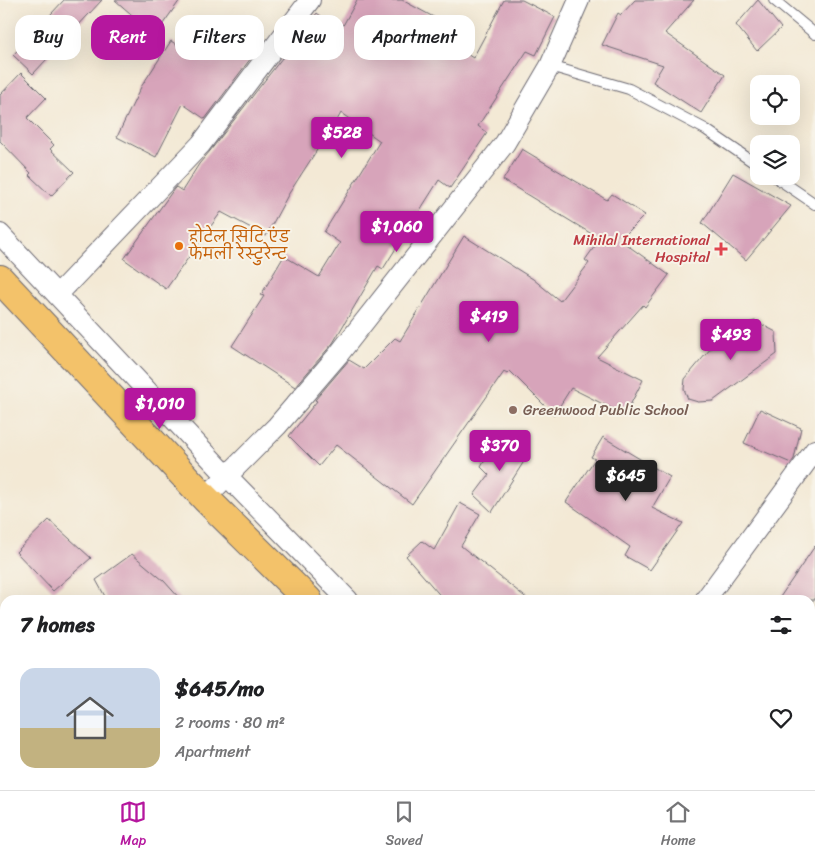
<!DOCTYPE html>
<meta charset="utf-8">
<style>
:root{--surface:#fff;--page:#f6f6f6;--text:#202124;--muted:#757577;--line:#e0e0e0;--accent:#b5179e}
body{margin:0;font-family:Sriracha,"Playpen Sans Deva",sans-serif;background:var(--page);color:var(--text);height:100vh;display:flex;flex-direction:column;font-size:19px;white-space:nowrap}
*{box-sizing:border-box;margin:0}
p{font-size:16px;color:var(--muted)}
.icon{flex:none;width:28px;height:28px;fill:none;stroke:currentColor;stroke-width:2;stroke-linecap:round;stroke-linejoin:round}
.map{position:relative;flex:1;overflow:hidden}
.sheet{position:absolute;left:0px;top:595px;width:815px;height:195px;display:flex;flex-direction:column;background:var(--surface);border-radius:15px 15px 0 0;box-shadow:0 5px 20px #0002}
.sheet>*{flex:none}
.banner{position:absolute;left:15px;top:15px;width:500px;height:45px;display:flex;gap:10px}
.fabs{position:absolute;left:750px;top:75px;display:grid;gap:10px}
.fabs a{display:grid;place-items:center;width:50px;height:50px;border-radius:10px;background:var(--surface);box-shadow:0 5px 20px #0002;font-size:25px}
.price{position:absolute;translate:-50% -42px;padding:0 11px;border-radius:5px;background:var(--accent);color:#fff;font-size:16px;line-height:32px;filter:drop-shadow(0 1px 2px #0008)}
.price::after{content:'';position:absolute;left:50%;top:30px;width:15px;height:11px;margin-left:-8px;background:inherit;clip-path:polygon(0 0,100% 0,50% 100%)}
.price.current{background:#222;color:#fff}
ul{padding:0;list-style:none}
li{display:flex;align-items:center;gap:15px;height:125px;padding:0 20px}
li+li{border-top:1px solid var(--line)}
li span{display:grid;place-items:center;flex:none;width:140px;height:100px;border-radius:15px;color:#555}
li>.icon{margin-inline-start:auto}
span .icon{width:60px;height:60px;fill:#fffc;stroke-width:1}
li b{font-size:21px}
h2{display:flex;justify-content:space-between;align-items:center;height:60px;padding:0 20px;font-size:21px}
.chip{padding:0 18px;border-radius:15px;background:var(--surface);box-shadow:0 5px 20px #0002;font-size:18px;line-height:45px}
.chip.current{background:var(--accent);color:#fff}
.tab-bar{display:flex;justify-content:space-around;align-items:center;height:70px;border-top:1px solid var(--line);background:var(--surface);font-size:14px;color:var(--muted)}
.tab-bar a{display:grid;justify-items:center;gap:2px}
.tab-bar .current{color:var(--accent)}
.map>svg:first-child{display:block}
.building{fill:#d7a4ba}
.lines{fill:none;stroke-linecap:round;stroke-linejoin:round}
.service-casing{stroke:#6b6871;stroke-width:12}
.minor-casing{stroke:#6b6871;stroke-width:22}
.trunk-casing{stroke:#6b6871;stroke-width:30}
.service{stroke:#fff;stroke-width:10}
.minor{stroke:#fff;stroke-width:20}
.trunk{stroke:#f3c26a;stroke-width:28}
.food-dot{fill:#e8710a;stroke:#f7f3e8;stroke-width:2}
.health-dot{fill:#e0444e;stroke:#f7f3e8;stroke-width:2}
.education-dot{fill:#8d6e63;stroke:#f7f3e8;stroke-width:2}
.labels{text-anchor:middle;stroke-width:4;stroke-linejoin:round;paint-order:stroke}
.food-label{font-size:15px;fill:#c56008;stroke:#f7f3e8;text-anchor:start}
.health-label{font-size:15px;fill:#be3a42;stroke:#f7f3e8;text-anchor:end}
.education-label{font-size:15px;fill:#785e54;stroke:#f7f3e8;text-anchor:start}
</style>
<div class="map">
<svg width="815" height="790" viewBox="0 0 815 790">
<rect width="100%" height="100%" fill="#f7f3e8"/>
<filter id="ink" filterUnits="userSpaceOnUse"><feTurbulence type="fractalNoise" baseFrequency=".02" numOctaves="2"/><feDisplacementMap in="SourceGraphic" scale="10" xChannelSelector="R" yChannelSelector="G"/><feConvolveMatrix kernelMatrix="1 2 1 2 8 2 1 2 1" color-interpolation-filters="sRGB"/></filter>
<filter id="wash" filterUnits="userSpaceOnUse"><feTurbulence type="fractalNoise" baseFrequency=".0096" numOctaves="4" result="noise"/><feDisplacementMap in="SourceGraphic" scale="20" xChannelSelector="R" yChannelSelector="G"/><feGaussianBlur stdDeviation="1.12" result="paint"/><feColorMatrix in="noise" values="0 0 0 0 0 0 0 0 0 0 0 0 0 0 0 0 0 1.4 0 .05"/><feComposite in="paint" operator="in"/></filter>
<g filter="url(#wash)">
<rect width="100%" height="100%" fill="#f3e9d5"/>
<g id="blocks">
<path class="building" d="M64 0H102L33 74 13 55Z
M115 0H180L155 35Z
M357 0H402L439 20 432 32 473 58 504 0H522L555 17 536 55 527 51 478 126 487 133 450 188 439 180 383 269 378 266 333 343 295 387 232 346 264 296 261 295 284 256 319 277 340 243 324 232 380 141 341 113 326 140 324 139 288 195 266 236 221 212 166 289 124 259 174 189 176 187 182 191 199 164 210 151 317 13 340 31Z
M635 0H694L665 33 725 75 701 113 653 82 663 65 602 45 618 13 621 15Z
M758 0 781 28 757 51 736 25Z
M215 22 245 40 239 50 251 58 205 119 183 104 156 157 117 137 141 87 171 41 194 56Z
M21 73 46 98 27 118 54 145 50 149 74 172 51 196 29 175 31 173 0 141V95Z
M522 149 607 200 612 194 645 215 620 240 669 275 645 307 643 305 597 357 643 380 625 415 571 388 554 415 510 371 507 374 504 372 412 504 336 445 319 466 289 436 317 401 315 400 349 360 364 369 395 338 400 341 464 236 533 279 560 301 589 263 585 260 600 239 503 180Z
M733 173 791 206 746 260 702 223Z
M755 321 776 332 777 354 713 401 698 402 688 399 684 389 685 379 727 329Z
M760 409 801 428 794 459 791 463 744 443Z
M499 436 528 455 492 512 474 495 489 475 481 467Z
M603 437 670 477 652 508 683 523 650 570 625 556 630 547 566 502 595 459 591 457Z
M460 503 480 514 461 546 529 600H444L406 556 422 541 434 550Z
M49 520 91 558 53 591 16 552Z
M815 546V600H778Z
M132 554 164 581 181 600H107L96 580Z"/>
</g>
</g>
<g filter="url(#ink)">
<use href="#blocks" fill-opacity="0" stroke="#6b6871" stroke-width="1"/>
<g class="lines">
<g class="service-casing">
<path id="service" d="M774 0 815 34
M550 66 629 89 705 129 759 166
M774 176 815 204"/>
</g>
<g class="minor-casing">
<path id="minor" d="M0 234 227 476 348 600
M57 295 201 144 310 0
M205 498 277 426 338 355 505 143 550 66 579 0
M705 600 815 450
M513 785V790
M567 790 571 785"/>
</g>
<g class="trunk-casing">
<path id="trunk" d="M0 279 205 498 308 600
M493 785 498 790"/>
</g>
<use href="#service" class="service"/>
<use href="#minor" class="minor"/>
<use href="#trunk" class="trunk"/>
</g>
</g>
<circle class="food-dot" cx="179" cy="246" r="5"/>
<path class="health-dot" d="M718.5 241.5h5v5h5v5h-5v5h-5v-5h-5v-5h5z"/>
<circle class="education-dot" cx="513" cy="410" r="5"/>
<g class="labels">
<g class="food-label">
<text x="189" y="242">होटेल सिटि एंड<tspan x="189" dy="17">फेमली रेस्टुरेन्ट</tspan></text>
</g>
<g class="health-label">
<text x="710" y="245">Mihilal International<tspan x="710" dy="17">Hospital</tspan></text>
</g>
<g class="education-label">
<text x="523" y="415">Greenwood Public School</text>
</g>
</g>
</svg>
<div class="fabs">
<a><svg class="icon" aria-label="locate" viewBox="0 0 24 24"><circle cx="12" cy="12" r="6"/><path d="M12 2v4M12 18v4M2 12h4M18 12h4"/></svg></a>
<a><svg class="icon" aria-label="layers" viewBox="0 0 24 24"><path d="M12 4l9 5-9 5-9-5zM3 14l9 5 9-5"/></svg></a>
</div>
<b class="price" style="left:342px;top:159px">$528</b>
<b class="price" style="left:397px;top:253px">$1,060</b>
<b class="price" style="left:489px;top:343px">$419</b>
<b class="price" style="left:731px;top:361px">$493</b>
<b class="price" style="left:160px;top:430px">$1,010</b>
<b class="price" style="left:500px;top:472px">$370</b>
<b class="price current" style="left:626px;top:502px">$645</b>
<div class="banner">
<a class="chip">Buy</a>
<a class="chip current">Rent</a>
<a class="chip">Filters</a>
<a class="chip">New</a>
<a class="chip">Apartment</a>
</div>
<section class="sheet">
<h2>7 homes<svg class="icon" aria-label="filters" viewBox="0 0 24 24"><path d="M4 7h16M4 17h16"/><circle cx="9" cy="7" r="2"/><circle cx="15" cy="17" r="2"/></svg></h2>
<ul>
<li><span style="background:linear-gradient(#c9d6e8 60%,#c2b280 0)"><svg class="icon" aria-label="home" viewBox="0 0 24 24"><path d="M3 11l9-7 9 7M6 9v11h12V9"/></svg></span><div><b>$645/mo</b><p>2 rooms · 80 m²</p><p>Apartment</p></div><svg class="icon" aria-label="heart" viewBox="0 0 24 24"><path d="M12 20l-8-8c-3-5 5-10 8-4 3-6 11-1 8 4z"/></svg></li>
</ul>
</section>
</div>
<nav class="tab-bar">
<a class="current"><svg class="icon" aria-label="map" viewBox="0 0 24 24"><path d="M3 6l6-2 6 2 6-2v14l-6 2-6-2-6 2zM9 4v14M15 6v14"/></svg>Map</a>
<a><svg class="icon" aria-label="saved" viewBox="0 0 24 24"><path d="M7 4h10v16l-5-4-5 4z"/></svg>Saved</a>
<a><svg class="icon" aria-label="home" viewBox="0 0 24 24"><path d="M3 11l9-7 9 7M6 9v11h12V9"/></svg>Home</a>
</nav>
